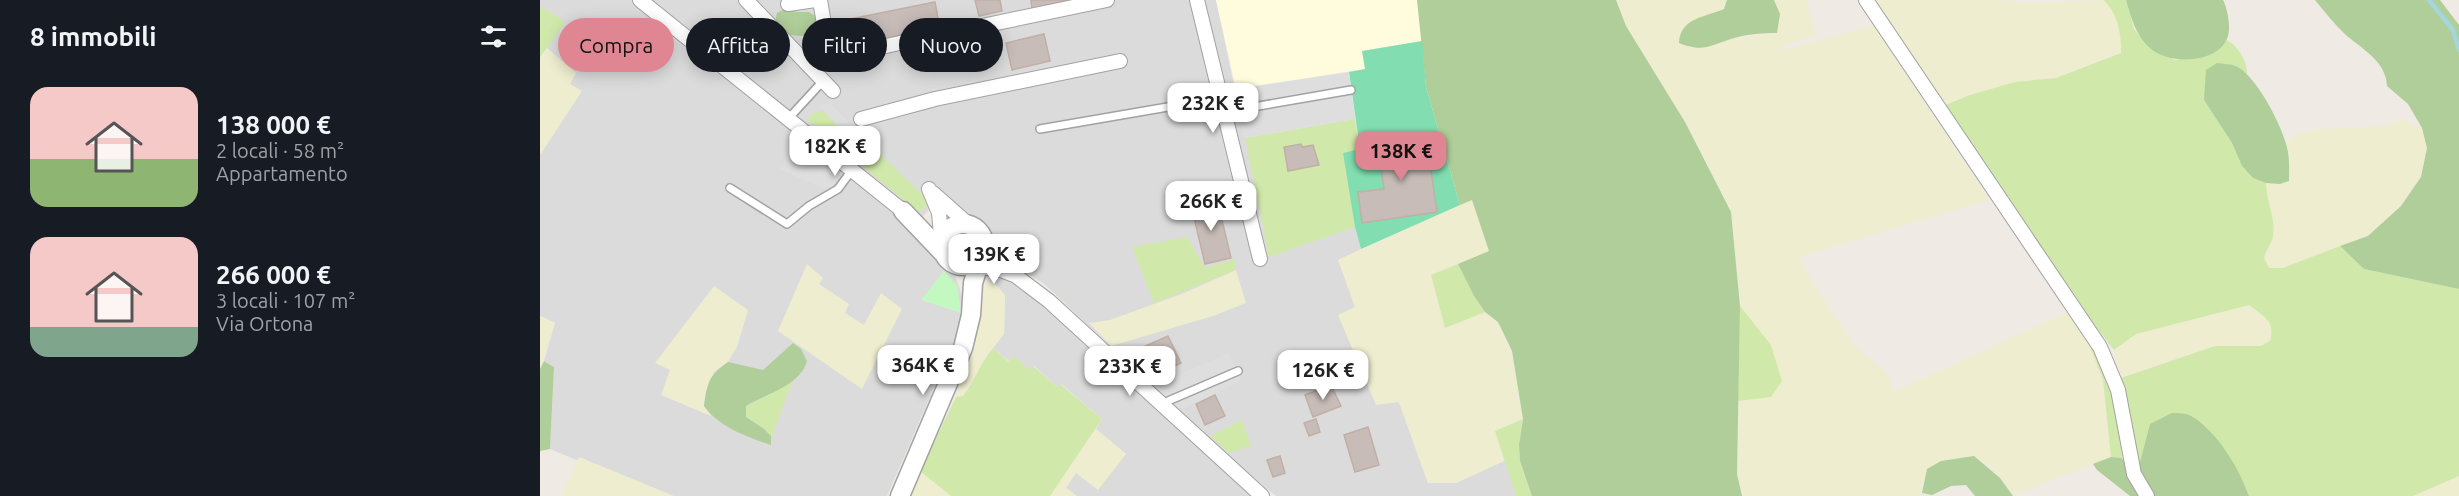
<!DOCTYPE html>
<html lang="it">
<meta charset="utf-8">
<style>
:root{--surface:#171b24;--page:#242831;--text:#f1f3f6;--muted:#9ea1a6;--accent:#e08692}
body{margin:0;font-family:Ubuntu,sans-serif;background:var(--page);color:var(--text);height:100vh;display:flex;flex-direction:column;font-size:22px;white-space:nowrap}
*{box-sizing:border-box;margin:0}
p{font-size:20px;color:var(--muted)}
.icon{flex:none;width:33px;height:33px;fill:none;stroke:currentColor;stroke-width:2;stroke-linecap:round;stroke-linejoin:round}
.map{position:relative;flex:1;overflow:hidden}
.side{display:flex;flex-direction:column;background:var(--surface);width:540px}
.side>*{flex:none}
.hud{position:absolute;left:18px;top:18px;width:570px;height:54px;display:flex;gap:12px}
.price{position:absolute;translate:-50% -51px;padding:0 14px;border-radius:12px;background:#fff;color:#222;font-size:20px;line-height:39px;filter:drop-shadow(0 2px 3px #0008)}
.price::after{content:'';position:absolute;left:50%;top:36px;width:18px;height:14px;margin-left:-9px;background:inherit;clip-path:polygon(0 0,100% 0,50% 100%)}
.price.active{background:var(--accent);color:#111}
ul{padding:0;list-style:none}
li{display:flex;align-items:center;gap:18px;height:150px;padding:0 30px}
li span{display:grid;place-items:center;flex:none;width:168px;height:120px;border-radius:18px;color:#555}
li>.icon{margin-inline-start:auto}
span .icon{width:72px;height:72px;fill:#fffc;stroke-width:1}
li b{font-size:26px}
h2{display:flex;justify-content:space-between;align-items:center;height:72px;padding:0 30px;font-size:26px}
.chip{padding:0 21px;border-radius:27px;background:var(--surface);box-shadow:0 3px 15px #0003;font-size:21px;line-height:54px}
.chip.active{background:var(--accent);color:#111}
main{display:flex;flex:1;min-height:0}
.map>svg:first-child{display:block}
.residential{fill:#dcdbdb}
.education{fill:#fffbdd}
.farmland{fill:#eeedcf}
.grass{fill:#d0e9aa}
.forest{fill:#afce99}
.park{fill:#c3f9c1}
.pitch{fill:#82deb0}
.parking{fill:#dedede}
.lines{fill:none;stroke-linecap:round;stroke-linejoin:round}
.stream{stroke:#a4d6dd;stroke-width:4.5}
.building{fill:#c7bcb7;stroke:#c1afa6;stroke-width:1.5}
.service-casing{stroke:#a2a2a2;stroke-width:10}
.minor-casing{stroke:#a2a2a2;stroke-width:16}
.tertiary-casing{stroke:#a2a2a2;stroke-width:21}
.service{stroke:#fff;stroke-width:7}
.minor{stroke:#fff;stroke-width:14}
.tertiary{stroke:#fff;stroke-width:18}
</style>
<main>
<section class="side">
<h2>8 immobili<svg class="icon" aria-label="filters" viewBox="0 0 24 24"><path d="M4 7h16M4 17h16"/><circle cx="9" cy="7" r="2"/><circle cx="15" cy="17" r="2"/></svg></h2>
<ul>
<li><span style="background:linear-gradient(#f6c9c9 60%,#8fb573 0)"><svg class="icon" aria-label="home" viewBox="0 0 24 24"><path d="M3 11l9-7 9 7M6 9v11h12V9"/></svg></span><div><b>138 000 €</b><p>2 locali · 58 m²</p><p>Appartamento</p></div></li>
<li><span style="background:linear-gradient(#f6c9c9 75%,#7fa58c 0)"><svg class="icon" aria-label="home" viewBox="0 0 24 24"><path d="M3 11l9-7 9 7M6 9v11h12V9"/></svg></span><div><b>266 000 €</b><p>3 locali · 107 m²</p><p>Via Ortona</p></div></li>
</ul>
</section>
<div class="map">
<svg width="1919" height="496" viewBox="0 0 1919 496">
<rect width="100%" height="100%" fill="#efeae4"/>
<path class="residential" d="M0 0H676L705 138 815 119 803 153 815 227 821 249 798 260 859 402 888 483H916L966 460 976 496H736L680 449 503 283 474 266 453 246 444 224 418 210 402 197 371 228 414 273 423 298 421 326 347 496H123L10 449 14 367 4 361 15 323 0 316Z
M462 277 482 287 713 496H537L526 488 535 472 586 454 556 429 562 419 521 384 518 388 494 366 489 370 470 362 453 348 464 334 465 295 453 282Z"/>
<path class="education" d="M676 0H877L882 41 823 51 825 69 696 89Z"/>
<path class="farmland" d="M1076 0H1187L1184 9 1176 13 1151 48H1164L1195 38 1237 33V3L1234 0H1266L1276 36 1242 46 1243 51 1333 25 1449 200 1259 257 1270 278 1314 345 1349 376 1353 392 1532 310 1543 328 1563 380 1571 457 1474 495 1450 467 1434 456 1382 485V496H1202L1197 474 1198 401H1209L1231 345 1200 306 1191 212 1145 122 1086 26Z
M1333 0H1452L1494 3 1563 0 1571 6 1577 23 1582 42 1581 52 1516 78 1475 82 1430 95 1403 106Z
M7 48 36 73 30 84 42 91 0 155V57Z
M1862 120 1882 128 1887 148 1881 177 1861 206 1828 236 1743 268H1729L1724 258 1733 238 1734 226 1726 194V183L1740 184 1750 160 1746 143 1755 135 1771 130 1842 126Z
M932 199 949 252 891 275 905 328 945 312 957 322 975 362 978 394 983 419 955 431 966 460 916 483H888L859 402 836 405 798 315 815 307 798 260Z
M267 264 283 278 279 284 309 304 305 313 324 325 341 293 362 309 322 389 238 331Z
M696 270 706 303 673 316 571 346 549 323 570 320 644 293Z
M453 282 465 295 464 334 445 357 433 383 423 396 416 397 434 348 444 291 447 283Z
M174 286 208 310 197 347 188 362 174 372 164 406 171 416 121 395 130 370 115 363Z
M1709 305 1730 322 1733 331 1730 341 1721 346H1675L1581 378 1574 350 1595 334Z
M0 316 15 323 0 369Z
M556 429 586 454 558 490 536 473 526 488 537 496H510Z
M39 457 134 496H21Z
M380 471 411 496H369Z
M1919 476V496H1873L1876 495Z"/>
<path class="grass" d="M1563 0H1586L1594 29 1611 49 1635 60 1675 51 1687 40C1698 46 1708 62 1707 75L1695 65 1664 100 1692 143 1702 166 1713 178 1726 183C1726 201 1736 218 1733 236 1732 243 1726 250 1724 258L1729 268H1743L1800 246 1824 269 1919 289V476L1873 496H1709C1699 469 1682 445 1662 425L1604 450 1597 474 1581 378 1675 346H1721L1730 341C1736 321 1723 316 1709 305L1596 334 1574 350 1526 289 1403 106 1430 95 1475 82 1516 78 1581 53C1582 35 1577 11 1563 0Z
M0 6 23 20 24 24 0 57Z
M283 111 322 151 313 162 281 136 284 132 267 119 273 113Z
M815 119 820 150 803 153 815 227 729 257 705 138Z
M335 149 390 202 379 213 320 164Z
M411 246a11 11 0 1 1 22 0a11 11 0 1 1-22 0Z
M647 237 665 268 695 259 696 270 614 303 592 247Z
M918 264 934 296 945 312 905 328 891 275Z
M1200 306 1231 345 1242 381 1231 397 1198 401Z
M1543 328 1565 366 1579 417 1582 458 1571 457 1563 380Z
M453 348 469 362 474 356 489 370 493 366 517 387 520 384 562 419 510 496H411L380 471 416 397 423 396C435 381 440 363 453 348Z
M252 382 231 439 224 429 206 417V406Z
M983 419 979 445 980 461 992 496H976L955 431Z
M702 420 711 446 689 453 670 436Z"/>
<path class="forest" d="M877 0H1076L1086 26 1145 122 1191 212 1200 306 1197 474 1202 496H992L980 461 979 445 983 419 972 351 958 322 945 312 934 296 918 264 949 251 932 200 920 205 886 87Z
M1187 0H1234L1240 14 1237 33C1224 33 1207 34 1194 38 1171 45 1164 53 1139 43 1140 18 1165 17 1184 9Z
M1586 0H1683C1688 10 1692 31 1686 41 1673 64 1629 64 1611 49 1596 36 1591 18 1586 0Z
M1775 0H1900L1919 25V289L1824 269 1800 246 1828 236 1861 206 1881 177 1887 148 1882 128 1868 104 1847 86C1846 62 1824 50 1807 36 1795 25 1785 12 1775 0Z
M246 8 257 12H269L275 16 277 28 273 36C270 37 248 35 244 34L235 22 237 13Z
M1677 63C1683 64 1691 64 1696 66 1716 76 1740 122 1746 144 1750 156 1749 168 1749 181L1740 184 1726 183 1713 178 1702 166 1692 143 1664 100 1666 70Z
M253 343 261 349 267 361C260 386 227 393 206 406V417L224 429 231 436V445C207 437 179 427 164 406 167 383 169 375 188 362L223 370Z
M4 361 14 367 10 449 0 451V369Z
M1632 413C1638 413 1646 413 1651 416 1677 431 1699 468 1709 496H1612L1597 474 1610 424Z
M1434 456 1460 478 1473 496H1435L1426 485 1411 486 1392 495 1382 493 1387 469 1401 461Z
M1571 457 1582 458 1600 496H1590L1557 470 1553 464Z"/>
<path class="park" d="M404 271 417 285 421 313 381 300Z"/>
<path class="pitch" d="M882 41 886 87 920 205 821 249 815 227 803 153 820 149 809 72 825 69 822 51Z"/>
<path class="parking" d="M809 72 815 119 704 138 696 89Z
M290 103 335 149 327 156 278 105Z
M258 142 301 175 289 191 239 169Z
M689 353 701 381 639 410 613 386Z"/>
<g class="lines">
<path class="stream" d="M1889 0 1913 30 1919 50"/>
</g>
<path class="building" d="M435 0H460L462 11 439 16Z
M491 0H533L492 9Z
M395 2 400 29 300 49 295 22Z
M504 34 510 61 472 70 466 43Z
M886 135 897 212 822 223 818 192 844 189 838 143Z
M761 144 762 147 773 145 779 165 748 171 744 147Z
M677 199 691 258 665 264 651 205Z
M628 336 641 363 613 375 601 348Z
M791 385 801 406 773 417 765 395Z
M675 395 685 416 665 425 656 404Z
M776 419 780 432 769 436 764 423Z
M828 427 839 465 815 472 804 435Z
M740 456 745 473 733 477 727 460Z"/>
<g class="lines">
<g class="service-casing">
<path id="service" d="M684 112 811 90
M248 119 283 81
M500 129 680 98
M190 188 247 224 269 206 298 189 312 170
M621 404 698 371"/>
</g>
<g class="minor-casing">
<path id="minor" d="M100 0 363 211
M206 0 293 91
M280 0 289 54 296 57 414 31
M657 0 720 259
M1326 0 1560 347 1578 390 1594 474 1607 496
M248 4 275 0
M442 26 567 0
M321 119 395 99 580 61
M389 189 399 213 402 247
M393 193 428 224
M443 237 476 276 509 301 722 496
M425 266 458 269 474 275"/>
</g>
<g class="tertiary-casing">
<path id="tertiary" d="M363 211 404 254
M402 245a21 21 0 1 1 42 0a21 21 0 1 1-42 0Z
M360 496 423 348 431 315 433 283 443 252"/>
</g>
<use href="#service" class="service"/>
<use href="#minor" class="minor"/>
<use href="#tertiary" class="tertiary"/>
</g>
</svg>
<b class="price" style="left:673px;top:134px">232K €</b>
<b class="price" style="left:295px;top:177px">182K €</b>
<b class="price active" style="left:861px;top:182px">138K €</b>
<b class="price" style="left:671px;top:232px">266K €</b>
<b class="price" style="left:454px;top:285px">139K €</b>
<b class="price" style="left:383px;top:396px">364K €</b>
<b class="price" style="left:590px;top:397px">233K €</b>
<b class="price" style="left:783px;top:401px">126K €</b>
<div class="hud">
<a class="chip active">Compra</a>
<a class="chip">Affitta</a>
<a class="chip">Filtri</a>
<a class="chip">Nuovo</a>
</div>
</div>
</main>
